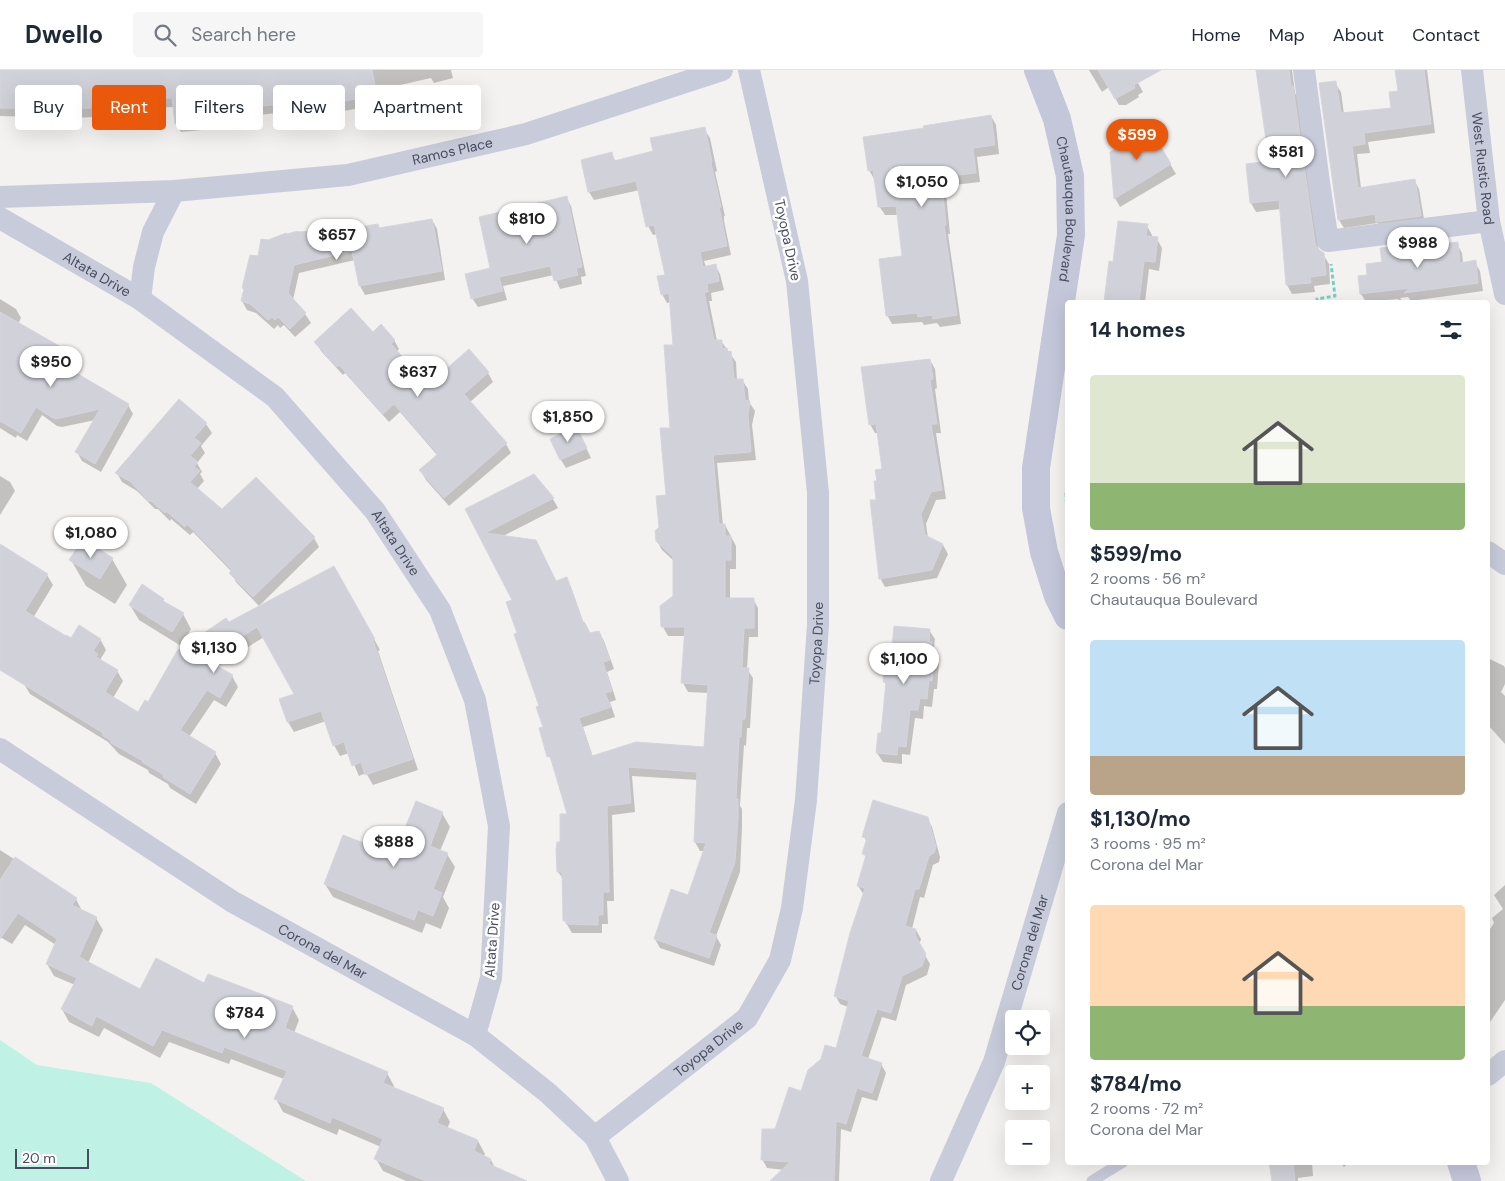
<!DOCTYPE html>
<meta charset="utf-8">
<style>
:root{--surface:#fff;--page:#f6f6f7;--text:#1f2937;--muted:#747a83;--line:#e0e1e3;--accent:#ea580c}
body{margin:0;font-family:"DM Sans",sans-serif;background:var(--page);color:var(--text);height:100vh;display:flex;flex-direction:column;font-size:19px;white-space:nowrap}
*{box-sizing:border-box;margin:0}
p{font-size:16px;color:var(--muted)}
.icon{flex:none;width:28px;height:28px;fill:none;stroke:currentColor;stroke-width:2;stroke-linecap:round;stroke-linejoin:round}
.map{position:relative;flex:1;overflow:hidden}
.panel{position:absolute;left:1065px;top:230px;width:425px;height:865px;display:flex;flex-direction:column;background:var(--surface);border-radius:5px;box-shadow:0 5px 20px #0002}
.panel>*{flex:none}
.hud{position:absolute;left:15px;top:15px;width:475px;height:45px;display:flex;gap:10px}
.buttons{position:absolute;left:1005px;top:940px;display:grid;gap:10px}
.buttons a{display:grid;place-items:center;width:45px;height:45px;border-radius:5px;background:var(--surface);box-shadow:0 5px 20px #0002;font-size:25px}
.scale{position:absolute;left:15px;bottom:12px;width:74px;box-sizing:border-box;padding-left:5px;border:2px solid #484c60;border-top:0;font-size:14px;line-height:18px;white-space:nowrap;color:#484c60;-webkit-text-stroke:4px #fff;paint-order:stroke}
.price{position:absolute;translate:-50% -42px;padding:0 11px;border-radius:18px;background:#fff;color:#222;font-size:16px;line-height:32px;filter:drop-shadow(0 1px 2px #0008)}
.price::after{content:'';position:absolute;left:50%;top:30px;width:15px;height:11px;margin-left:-8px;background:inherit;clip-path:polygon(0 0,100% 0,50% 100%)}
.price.selected{background:var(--accent);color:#fff}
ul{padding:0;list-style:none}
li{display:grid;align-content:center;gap:10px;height:265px;padding:0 25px}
li span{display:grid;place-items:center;height:155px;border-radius:5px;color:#555}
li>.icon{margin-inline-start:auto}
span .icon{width:90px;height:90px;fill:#fffc;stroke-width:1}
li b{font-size:21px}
h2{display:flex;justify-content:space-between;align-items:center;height:60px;padding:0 25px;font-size:21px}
.pill{padding:0 18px;border-radius:5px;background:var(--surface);box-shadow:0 5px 20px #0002;font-size:18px;line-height:45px}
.pill.selected{background:var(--accent);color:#fff}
header{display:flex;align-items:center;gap:30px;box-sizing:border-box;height:70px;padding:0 25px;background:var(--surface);border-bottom:1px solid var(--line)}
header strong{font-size:24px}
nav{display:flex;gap:28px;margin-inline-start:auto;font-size:18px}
.search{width:350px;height:45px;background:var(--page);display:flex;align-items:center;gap:12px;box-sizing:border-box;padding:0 18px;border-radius:5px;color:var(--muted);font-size:19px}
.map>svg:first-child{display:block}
.green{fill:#c0f1e5}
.shadow{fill:#0003}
.building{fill:#d1d1d9;stroke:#d6d5dd}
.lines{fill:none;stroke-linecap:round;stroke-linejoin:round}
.path{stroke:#76d1c4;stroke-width:3;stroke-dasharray:4 2.5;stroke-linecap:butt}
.lane{stroke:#c8cbd9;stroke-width:11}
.street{stroke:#c8cbd9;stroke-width:22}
.secondary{stroke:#c4c6da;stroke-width:28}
.labels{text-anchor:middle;stroke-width:5;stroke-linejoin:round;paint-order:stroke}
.street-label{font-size:14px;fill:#484c60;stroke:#fff}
</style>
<header>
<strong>Dwello</strong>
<div class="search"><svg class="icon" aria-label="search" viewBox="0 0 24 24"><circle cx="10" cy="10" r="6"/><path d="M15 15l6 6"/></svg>Search here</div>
<nav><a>Home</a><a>Map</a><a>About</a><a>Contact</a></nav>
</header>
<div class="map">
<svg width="1505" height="1111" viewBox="0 0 1505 1111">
<rect width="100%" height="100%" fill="#f4f2f1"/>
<path class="green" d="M0 970 37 995 151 1013 306 1111H0Z"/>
<path class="shadow" d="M0 0H451L453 8 434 13 431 8 378 20 381 34 291 51 286 42 212 50 213 59 181 62 176 54 175 37 95 40 96 47 68 48 0 46Z
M1089 0H1131L1143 22 1138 25 1139 27 1126 35H1119L1109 17 1102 22Z
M1257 0H1292L1295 23 1297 26 1319 182 1323 184 1329 194 1330 214 1314 216 1315 222 1292 224 1287 215 1281 139 1256 142 1251 133 1247 95 1270 93Z
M1397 0H1427L1435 63 1368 72 1370 83 1357 84 1361 118 1414 110 1419 119 1425 155 1382 160 1378 153 1344 158 1339 150 1335 13 1341 22 1344 44 1393 39 1400 22Z
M991 46 996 55 999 84 977 87 980 112 954 115V122L946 123 950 164H948L961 254 940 257 937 253 924 255 922 252 892 254 887 245 904 187 898 145H885L879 136 874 109 869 100 925 59Z
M1147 55 1176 104 1120 137 1115 128 1137 68Z
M704 59 710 68 717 101 715 102 725 146H724V151L731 185 704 191 706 197 715 195 720 204 724 220 711 223 712 231H709L717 271H721L736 292 737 310H742L748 319 749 332 755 341 752 355 756 390 717 393 723 455H725L736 476V499H730V530L753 529 758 538V567H749L747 599 753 608 750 658H747L746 676 744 675 740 736 742 739V758L740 802 716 866 721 875 714 896 660 878 655 869 688 827 704 781H700L695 772 698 710 632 706 635 742 612 745 614 831H607L608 854H602V863H572L565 851 564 810 558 802 562 773 569 746 554 696 549 686 541 636 519 564 514 531 467 439 533 406 553 429 558 438 501 467 536 471 556 512 566 509 571 517 584 554 590 564 599 562 604 571 614 599 607 602 616 630 610 632 615 647 583 657 593 687 705 678 709 623 688 622 683 613 686 566H668L663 557 675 527 674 491 662 480 657 471 668 426 674 276 671 232 667 233 662 224 666 206 657 164 653 165 648 156 640 120 594 130 589 122 611 83 616 92 654 82Z
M566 127 571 136 586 206 581 207 582 214 560 219 554 205 503 216 507 230 478 237 472 228Z
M432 150 437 159 445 210 365 225 360 216 355 190 299 203 293 230 305 244 311 253 295 267 284 255 280 258 278 255 274 259 256 243 247 240 242 231 245 221 243 218 268 171 336 162 380 160Z
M1147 156 1152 165V168L1157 169 1162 178 1159 201 1149 199 1145 232H1105L1110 193H1114Z
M1457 174 1462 183 1463 193 1475 192 1480 201 1483 221 1411 231 1408 227 1400 228 1403 232H1395L1399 229 1366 232 1361 224 1359 207 1368 206 1383 193 1426 176Z
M0 229 16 239 21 248 18 254 68 282 73 291 68 300 128 335 133 344 101 402 82 391 77 382 95 350 62 357 57 356 42 345 27 371 17 365 16 368 0 358Z
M373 264 394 270 399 279 396 282 428 317 488 303 493 312 470 332 506 374 511 383 449 436 426 410 421 401 438 386 400 342 389 352 345 303 343 305 321 281 316 272Z
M930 290 935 299 937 318 935 319 941 363H936L946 429 936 430 926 454 928 468 943 475 948 484 937 508 885 517 880 508 878 431V412L883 400 879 363H875L870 354Z
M179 330 206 354 212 363 201 376 205 383 197 393 202 402 200 404 204 411 197 419 222 441 314 468 319 477 259 536 236 512 231 503 232 502 193 462 190 465 171 449 170 451 158 439H155L137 421 122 412 117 403Z
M581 367 591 388 566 398 561 390Z
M0 406 10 412 15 421 0 445Z
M0 475 47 505 53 515 33 548 71 569H100L106 580 100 590 117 601 123 611 113 628 139 643 229 554 334 497 380 580 378 581 418 700 373 715 366 703 359 706 349 683 340 686 334 675 326 651 294 662 288 652 281 630 296 624 264 567 216 597 232 606 238 617 226 637 214 630 189 667 215 683 221 694 196 734 170 718 168 714 149 703 148 700 119 684 108 672 30 624 24 614 0 590Z
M112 489 127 515 115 534 86 516 71 490Z
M163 530 166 534 183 544 191 559 181 576 139 550 130 535Z
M929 560 935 569 934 577 939 593 937 619H934L932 637 924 636 923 649 915 648 910 685 902 684V694L883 692 877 683 882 665 887 616 884 612 892 589Z
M1488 588 1504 596 1505 598V614L1501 622 1505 626V674L1488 655Z
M442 743 450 757 440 781 447 784 455 797 443 827 449 838 441 859 426 853 422 863 333 827 325 814 395 787Z
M927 748 932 757 940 787 939 792 933 795 924 828 920 827 912 859 916 860 921 869 919 875 930 894 927 905 906 915 896 951 882 947 868 989 881 994 886 1003 877 1031 862 1027 851 1062 841 1059 839 1111H771L784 1100 767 1098 762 1089 802 1022 837 980 848 937 840 934 835 925 864 825 858 816 866 788 864 784 867 772 864 767Z
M0 780 76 829 82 841 96 848 103 860 88 893 141 920 205 915 292 937 299 950 294 963 387 1003 394 1016 393 1018 443 1039 450 1052 447 1059 478 1071 485 1084 483 1087 491 1090 495 1098 524 1111H406L383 1101 376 1089 381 1077 339 1059 337 1065 283 1042 276 1029 284 1009 231 989 229 994 169 972 160 988 104 958 99 967 69 952 62 939 75 915 54 906 47 894 56 875 25 855 12 874 0 867Z
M1505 815V930L1488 955V862L1494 853 1492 848 1503 839 1494 825Z
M1269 1092H1312L1313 1106 1298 1108V1111H1273Z
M1340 1092H1350L1344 1097Z"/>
<path class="building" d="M0 0H372L377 25 285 42 283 34 208 41 209 50 175 54 172 28 91 32V38L62 39 0 38Z
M1098 0H1161L1134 15 1135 18 1115 29Z
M1256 0H1289L1291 16H1293L1315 173 1318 179 1324 183 1326 205 1310 207 1311 213 1286 215 1279 130 1250 133 1246 94 1269 91Z
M1395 0H1424L1431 54 1364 63 1365 74 1352 76 1358 118 1415 109 1421 146 1376 152 1375 144 1338 150 1319 13 1336 11 1341 43 1391 38 1389 22 1398 21Z
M991 45 995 75 973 78 976 103 949 106 950 113 942 114 946 155H944L957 245 933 249 932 245 918 247 917 243 886 246 879 189 902 186 896 136 878 137 873 100 868 101 863 67 924 58 923 56Z
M1147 53 1171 94 1114 129 1110 82 1136 67Z
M705 57 712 92 711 93 721 137 719 138 720 141 727 176 700 182 703 197 716 194 719 211 707 214 708 222H704L714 270H722V279L727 278 728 282 731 281 734 309H743L745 330 750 331 748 345 751 382 713 385 719 454H725V466H731V490H725V528H754V558H744L742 598H749L745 649H742L741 667H739L736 729H738V748L735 792 709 863 717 865 709 888 654 869 671 819 688 825 706 773 694 772 697 702 628 697 631 733 607 736 609 822H603V845H598V855L566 854V851H563L562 802H557L556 780 557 772H560V744H567L550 686 547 687 539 658 543 657 536 637 539 636 514 564 517 563 506 532 512 530 465 439 534 404 554 428 485 463 536 470 556 511 567 507 582 551 585 553 590 563 599 561 610 590 603 592 612 621 605 623 611 637 579 648 592 686 636 672 704 677 708 615 681 613 685 557H661L660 536 673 526V487L656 471 655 461 659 457 656 426 666 425 660 358H670L664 275H673L669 223 661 225 657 206 665 205 654 155 646 157 636 111 588 122 581 90 612 82 614 91 653 81 650 68Z
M567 126 582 197 576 198 578 205 554 211 550 196 499 207 503 221 471 229 465 204 490 198 479 147Z
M432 149 442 201 359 216 352 181 294 195 288 223 306 243 290 259 278 247 275 250 272 247 268 250 250 234 241 231 244 219 242 218 250 185 258 186 261 169 268 170 286 163 287 164 298 161V162L336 159V161L378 154 379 158Z
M1118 151 1148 154 1146 166 1158 167 1155 192 1144 191 1139 232H1104L1109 191 1113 192Z
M1425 172 1426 175 1449 172 1450 173 1458 172 1460 193 1476 190 1478 213 1404 223 1410 218 1360 224 1358 206 1367 205 1366 194 1382 192 1380 178Z
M351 238 373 262 381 254 395 270 391 274 428 315 469 279 489 302 464 324 507 373 444 428 419 400 438 384 394 334 383 344 339 295 337 297 314 272Z
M0 242 68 281 61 294 129 334 95 394 75 382 100 339 56 349 51 347 36 337 21 363 0 351Z
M930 289 933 309 930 310 937 354H931L942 420 931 422 921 444 925 465 943 474 932 500 879 509 870 430H876L874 411H877L875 400 882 399 876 354 869 355 861 297Z
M179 329 207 353 194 368 201 373 190 386 198 392 194 397 200 401 190 412 222 439 256 407 315 467 253 527 229 503 232 500 187 454 185 457 166 441 165 443 151 431H148L131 412 115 403Z
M576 356 587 378 560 390 550 369Z
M83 469 113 488 100 509 69 490Z
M0 474 48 504 25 541 66 566V565L71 568 79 555 101 569 93 581 98 584 96 587 118 600 105 622 138 642 145 630 148 632 177 581 226 548 229 552 334 496 375 569 373 570 413 689 365 705 361 692 352 696 344 672 333 676 321 641 287 652 279 629 294 624 257 557 205 589 233 605 220 628 207 620 180 660 216 682 190 724 163 707 164 705 142 692 143 691 111 673 110 670 102 665 103 663 0 600Z
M142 514 164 529 163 531 184 543 172 562 129 535Z
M894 556 930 559 929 572H932L931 582H935L932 611 929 610 927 629 920 628 918 640H910L906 677 898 676 897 685 876 683 878 663H881L886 612H883L885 587H891Z
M873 730 928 747 936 777 934 783 929 786 919 819H915L905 856 916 859 915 865 926 884 922 896 902 906 891 943 877 939 861 986 882 993 872 1023 857 1018 846 1054 836 1051 834 1111H770L790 1092 761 1090 762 1059H775L789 1017 801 1021 808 1000 821 989 825 975 836 978 849 931 834 926 850 863 865 818 857 816 866 785 862 784 867 768 862 767Z
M416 731 443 742 430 776 448 783 433 819 442 823 433 846 418 840 414 850 324 814 343 765 394 785Z
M15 787 77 828 72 835 97 847 79 887 140 919 156 888 204 913 208 904 293 936 285 958 388 1002 383 1013 444 1038 437 1053 478 1070 474 1081 491 1089 489 1094 527 1111H426L374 1089 383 1069 332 1047 330 1053 274 1029 287 1001 224 977 222 983 162 960 153 976 96 946 92 956 61 939 77 908 46 894 57 869 18 843 0 869V810Z
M1269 1092H1293L1295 1111H1272Z"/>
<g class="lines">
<path class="path" d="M1318 232 1317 229 1335 226 1331 194
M1066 423 1067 449"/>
<path class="lane" d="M1092 1111 1123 1092"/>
<g class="street">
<path d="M1304 0 1320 120 1328 171 1489 151"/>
<path id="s1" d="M1472 0 1489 151 1505 224"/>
<path id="s2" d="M0 127 174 121 348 105 526 64 722 0"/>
<path id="s3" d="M0 148 140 229 275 327 375 441 440 540 475 630 499 756 491 908 475 965"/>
<path d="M140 229 144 197 153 162 174 121"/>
<path d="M1488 482 1505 494"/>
<path id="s4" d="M0 679 233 832 475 965 548 1023 595 1067 618 1111"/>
<path d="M1488 1005 1505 991"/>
<path id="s5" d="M595 1067 747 948 780 890 792 838 806 730 818 555V423L797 211 749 0"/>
<path id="s6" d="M941 1111 994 992 1068 743"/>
</g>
<g class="secondary">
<path id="s7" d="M1038 0 1057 49 1070 106 1071 165 1036 398V438L1044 482 1058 526 1068 546"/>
<path d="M1461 1092 1467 1111"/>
</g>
</g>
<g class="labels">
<g class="street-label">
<text dy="5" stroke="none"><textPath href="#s2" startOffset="456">Ramos Place</textPath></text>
<text dy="5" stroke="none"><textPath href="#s1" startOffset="99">West Rustic Road</textPath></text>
<text dy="5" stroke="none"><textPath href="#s7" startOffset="144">Chautauqua Boulevard</textPath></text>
<text transform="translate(788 170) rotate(78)" y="5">Toyopa Drive</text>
<text dy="5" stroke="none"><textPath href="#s3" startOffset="112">Altata Drive</textPath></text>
<text dy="5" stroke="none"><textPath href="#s3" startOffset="518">Altata Drive</textPath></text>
<text dy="5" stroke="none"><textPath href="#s5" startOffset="579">Toyopa Drive</textPath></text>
<text transform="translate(492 870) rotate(-86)" y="5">Altata Drive</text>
<text dy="5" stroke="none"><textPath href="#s6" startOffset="255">Corona del Mar</textPath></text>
<text dy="5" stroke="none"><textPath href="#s4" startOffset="381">Corona del Mar</textPath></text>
<text dy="5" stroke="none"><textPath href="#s5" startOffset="144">Toyopa Drive</textPath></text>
</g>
</g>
</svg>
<div class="buttons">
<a><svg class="icon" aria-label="locate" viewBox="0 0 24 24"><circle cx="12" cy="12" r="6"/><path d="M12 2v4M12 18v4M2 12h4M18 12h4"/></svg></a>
<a>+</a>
<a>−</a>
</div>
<div class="scale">20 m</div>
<b class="price selected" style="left:1137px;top:91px">$599</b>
<b class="price" style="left:1286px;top:108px">$581</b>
<b class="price" style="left:922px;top:138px">$1,050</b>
<b class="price" style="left:527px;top:175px">$810</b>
<b class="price" style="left:337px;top:191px">$657</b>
<b class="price" style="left:1418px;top:199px">$988</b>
<b class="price" style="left:51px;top:318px">$950</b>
<b class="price" style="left:418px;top:328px">$637</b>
<b class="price" style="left:568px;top:373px">$1,850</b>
<b class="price" style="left:91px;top:489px">$1,080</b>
<b class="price" style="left:214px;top:604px">$1,130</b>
<b class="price" style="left:904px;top:615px">$1,100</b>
<b class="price" style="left:394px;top:798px">$888</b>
<b class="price" style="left:245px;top:969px">$784</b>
<div class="hud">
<a class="pill">Buy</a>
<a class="pill selected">Rent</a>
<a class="pill">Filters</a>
<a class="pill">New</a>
<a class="pill">Apartment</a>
</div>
<section class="panel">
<h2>14 homes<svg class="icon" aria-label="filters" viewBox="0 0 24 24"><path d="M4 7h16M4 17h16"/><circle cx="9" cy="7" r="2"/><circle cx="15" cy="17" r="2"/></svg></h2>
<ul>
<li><span style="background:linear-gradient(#dfe7d0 70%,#8fb573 0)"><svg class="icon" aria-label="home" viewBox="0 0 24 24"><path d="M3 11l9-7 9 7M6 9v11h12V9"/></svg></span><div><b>$599/mo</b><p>2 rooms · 56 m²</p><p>Chautauqua Boulevard</p></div></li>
<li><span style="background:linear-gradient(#bfe0f5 75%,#b9a48a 0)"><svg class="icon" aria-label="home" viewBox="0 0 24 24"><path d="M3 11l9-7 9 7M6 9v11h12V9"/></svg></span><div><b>$1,130/mo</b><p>3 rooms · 95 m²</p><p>Corona del Mar</p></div></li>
<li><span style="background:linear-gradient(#ffd9b3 65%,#8fb573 0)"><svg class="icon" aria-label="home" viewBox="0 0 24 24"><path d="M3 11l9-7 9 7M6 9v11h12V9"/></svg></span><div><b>$784/mo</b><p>2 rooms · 72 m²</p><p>Corona del Mar</p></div></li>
</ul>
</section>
</div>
